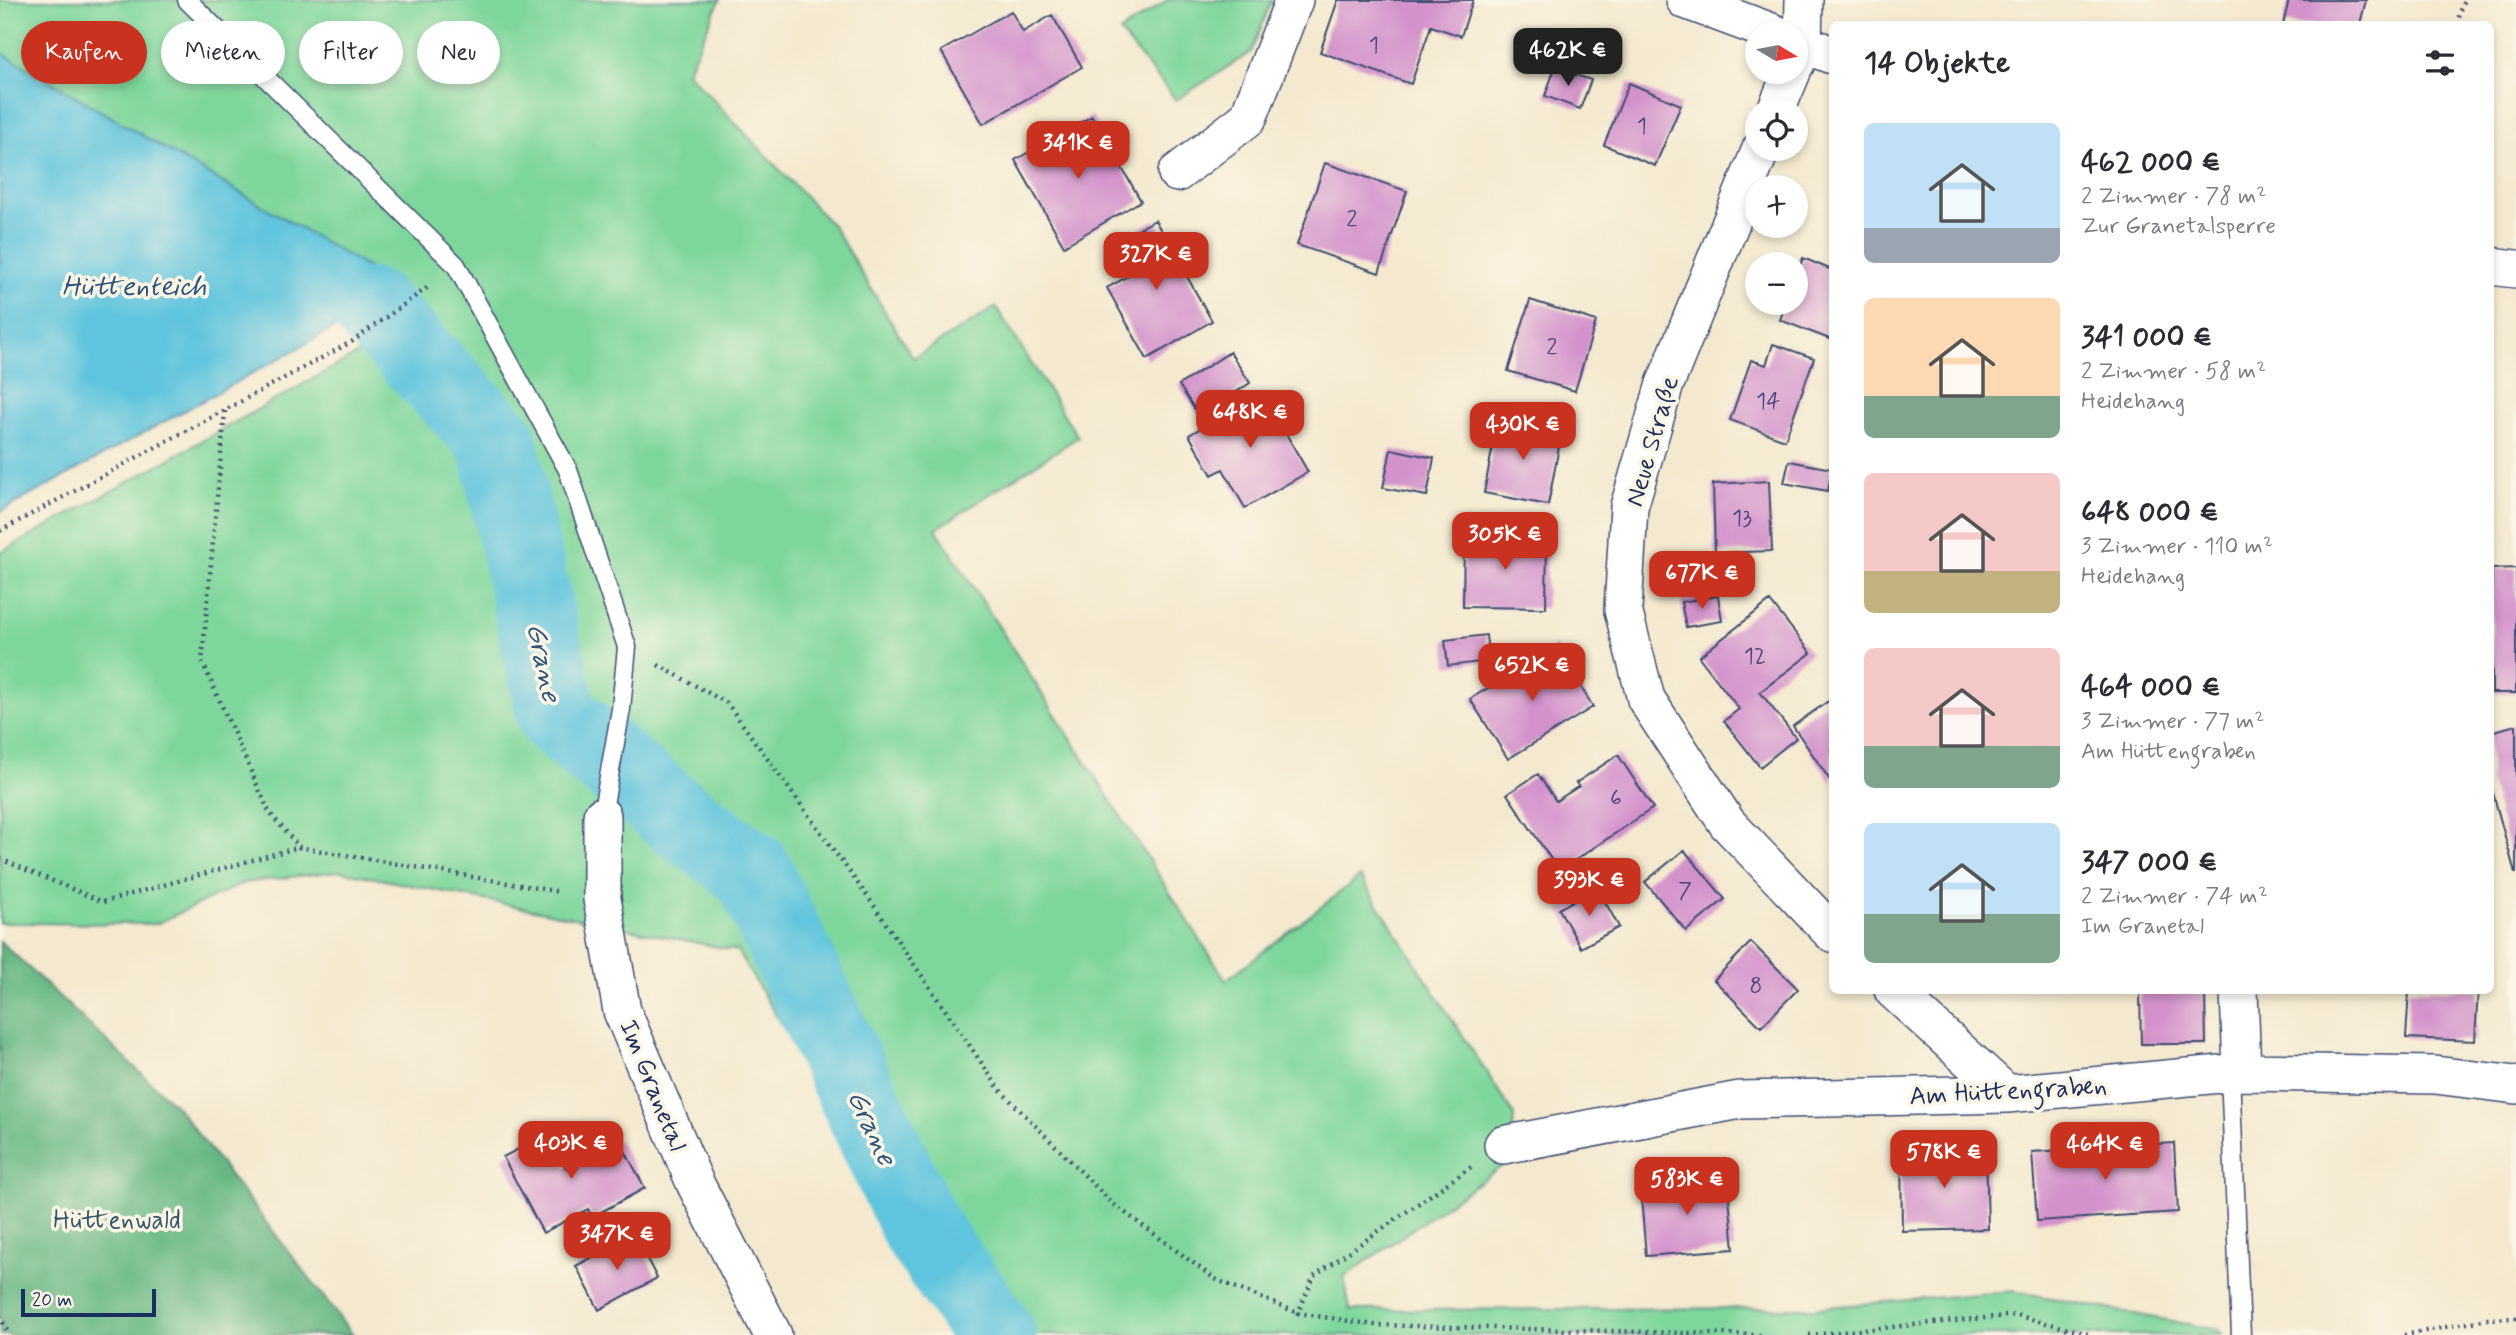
<!DOCTYPE html>
<html lang="de">
<meta charset="utf-8">
<style>
:root{--surface:#fff;--page:#f7f7f7;--text:#2b2b33;--muted:#7c7c81;--accent:#c8321e}
body{margin:0;font-family:Mynerve,sans-serif;background:var(--page);color:var(--text);height:100vh;display:flex;flex-direction:column;font-size:26px;white-space:nowrap}
*{box-sizing:border-box;margin:0}
p{font-size:23px;color:var(--muted)}
.icon{flex:none;width:38px;height:38px;fill:none;stroke:currentColor;stroke-width:2;stroke-linecap:round;stroke-linejoin:round}
.map{position:relative;flex:1;overflow:hidden}
.details{position:absolute;left:1829px;top:21px;width:665px;height:973px;display:flex;flex-direction:column;background:var(--surface);border-radius:10px;box-shadow:0 4px 10px #0003}
.details>*{flex:none}
.banner{position:absolute;left:21px;top:21px;width:665px;height:63px;display:flex;gap:14px}
.needle{width:46px;rotate:100deg}
.controls{position:absolute;left:1745px;top:21px;display:grid;gap:14px}
.controls a{display:grid;place-items:center;width:63px;height:63px;border-radius:50%;background:var(--surface);box-shadow:0 4px 10px #0003;font-size:35px}
.scale{position:absolute;left:21px;bottom:18px;width:135px;box-sizing:border-box;padding-left:7px;border:4px solid #1b2f5e;border-top:0;font-size:19px;line-height:24px;white-space:nowrap;color:#1b2f5e;-webkit-text-stroke:5px #fcf5e5;paint-order:stroke}
.price{position:absolute;translate:-50% -60px;padding:0 16px;border-radius:14px;background:var(--accent);color:#fff;font-size:23px;line-height:46px;filter:drop-shadow(0 2px 4px #0008)}
.price::after{content:'';position:absolute;left:50%;top:42px;width:21px;height:16px;margin-left:-10px;background:inherit;clip-path:polygon(0 0,100% 0,50% 100%)}
.price.active{background:#222;color:#fff}
ul{padding:0;list-style:none}
li{display:flex;align-items:center;gap:21px;height:175px;padding:0 35px}
li span{display:grid;place-items:center;flex:none;width:196px;height:140px;border-radius:10px;color:#555}
li>.icon{margin-inline-start:auto}
span .icon{width:84px;height:84px;fill:#fffc;stroke-width:1}
li b{font-size:30px}
h2{display:flex;justify-content:space-between;align-items:center;height:84px;padding:0 35px;font-size:30px}
.tag{padding:0 24px;border-radius:32px;background:var(--surface);box-shadow:0 4px 10px #0003;font-size:24px;line-height:63px}
.tag.active{background:var(--accent);color:#fff}
.map>svg:first-child{display:block}
.green{fill:#7dd69b;stroke:#4c827c;stroke-width:2}
.forest{fill:#66b783;stroke:#407370;stroke-width:2}
.water{fill:#5fc4dd;stroke:#3d7a9e;stroke-width:2}
.lines{fill:none;stroke-linecap:round;stroke-linejoin:round}
.river{stroke:#5fc4dd;stroke-width:80}
.building{fill:#d392cb}
.service-casing{stroke:#3c4b6f;stroke-width:21}
.minor-casing{stroke:#3c4b6f;stroke-width:40}
.path{stroke:#3c4b6f;stroke-width:4.5;stroke-dasharray:2 5;stroke-linecap:butt}
.service{stroke:#fff;stroke-width:18}
.minor{stroke:#fff;stroke-width:37}
.labels{text-anchor:middle;stroke-width:7;stroke-linejoin:round;paint-order:stroke}
.number-label{font-size:23px;fill:#494879}
.street-label{font-size:26px;fill:#1b2f5e;stroke:#fcf5e5}
.park-label{font-size:26px;fill:#34596d;stroke:#fcf5e5}
.water-label{font-size:28px;font-style:italic;fill:#2c547e;stroke:#fcf5e5}
</style>
<div class="map">
<svg width="2516" height="1335" viewBox="0 0 2516 1335">
<rect width="100%" height="100%" fill="#fcf5e5"/>
<filter id="ink" filterUnits="userSpaceOnUse"><feTurbulence type="fractalNoise" baseFrequency=".0143" numOctaves="2"/><feDisplacementMap in="SourceGraphic" scale="14" xChannelSelector="R" yChannelSelector="G"/><feConvolveMatrix kernelMatrix="1 2 1 2 8 2 1 2 1" color-interpolation-filters="sRGB"/></filter>
<filter id="wash" filterUnits="userSpaceOnUse"><feTurbulence type="fractalNoise" baseFrequency=".00686" numOctaves="4" result="noise"/><feDisplacementMap in="SourceGraphic" scale="28" xChannelSelector="R" yChannelSelector="G"/><feGaussianBlur stdDeviation="1.57" result="paint"/><feColorMatrix in="noise" values="0 0 0 0 0 0 0 0 0 0 0 0 0 0 0 0 0 1.4 0 .05"/><feComposite in="paint" operator="in"/></filter>
<g filter="url(#wash)">
<rect width="100%" height="100%" fill="#f4e9cf"/>
<path class="green" d="M0 0H720L687 72 833 226 913 358 996 307 1078 437 936 529 1226 980 1360 877 1514 1115 1511 1160 1344 1277 1350 1310 1815 1308 2014 1291 2218 1330 2223 1335H976L910 1238 737 951 340 871 243 883 156 924 0 923V553L368 348 351 319 399 286 0 52Z
M1167 0H1272L1251 52 1176 100 1120 32Z"/>
<path class="forest" d="M0 941 177 1107 353 1335H0Z"/>
<path class="water" d="M0 52 399 286 371 308 0 512Z"/>
<g class="lines">
<path class="river" d="M371 308 497 441 557 716 667 809 753 872 922 1231 996 1335"/>
</g>
<g id="blocks">
<path class="building" d="M1338 0H1473L1461 36 1431 26 1411 84 1320 52Z
M2289 0H2366L2360 24H2283Z
M1011 11 1023 32 1052 15 1082 67 983 124 941 51Z
M1555 68 1591 80 1580 109 1545 96Z
M1629 83 1681 105 1655 166 1604 145Z
M1092 116 1141 201 1064 246 1015 160Z
M1325 163 1407 191 1379 273 1297 245Z
M1155 220 1212 321 1147 359 1107 288 1130 275 1112 244Z
M1803 258 1832 270V340L1780 320 1786 303H1796V277Z
M1530 300 1596 321 1575 391 1508 371Z
M1773 344 1814 358 1785 440 1730 420 1751 360 1766 365Z
M1230 352 1250 383 1199 416 1179 385Z
M1262 392 1308 472 1245 508 1223 469 1212 475 1189 435Z
M1498 418 1562 431 1548 505 1484 493Z
M1391 449 1434 458 1427 496 1383 488Z
M1789 461 1832 469 1828 491 1784 483Z
M1769 481 1772 551 1715 553 1713 484Z
M1464 536 1547 538 1546 608 1463 607Z
M2516 568V693H2492V569Z
M1718 596 1722 621 1686 627 1681 602Z
M1770 601 1811 653 1760 692 1796 738 1760 767 1724 721 1739 709 1699 657Z
M1486 635 1489 661 1448 666 1445 640Z
M1556 646 1593 707 1508 759 1470 699Z
M1830 700 1832 703V783L1793 726Z
M2516 725V873H2515L2490 782V732Z
M1618 755 1653 808 1559 871 1507 794 1538 774 1556 801 1579 786 1576 783Z
M1684 850 1725 899 1686 931 1645 882Z
M1597 887 1619 927 1581 948 1559 909Z
M1751 942 1798 989 1761 1027 1714 980Z
M2140 990H2205L2206 1044H2141Z
M2409 990H2478L2475 1041 2406 1038Z
M547 1134 566 1168 619 1140 645 1188 592 1217 588 1209 543 1233 503 1157Z
M2174 1143 2178 1212 2037 1221 2032 1152Z
M1986 1149 1988 1229 1902 1231 1901 1152Z
M1727 1177 1734 1249 1646 1256 1640 1185Z
M634 1234 657 1278 599 1310 576 1266Z"/>
</g>
</g>
<g filter="url(#ink)">
<use href="#blocks" fill-opacity="0" stroke="#3c4b6f" stroke-width="2"/>
<g class="lines">
<g class="service-casing">
<path id="service" d="M187 0 456 265 568 470 627 647 621 709 602 816
M2230 1073 2241 1335"/>
</g>
<g class="minor-casing">
<path id="minor" d="M1685 0 1774 33
M1796 41 1832 55
M1796 63 1803 44 1804 0
M1776 110 1792 72
M1761 149 1665 384 1629 507 1623 610 1646 699 1727 823 1832 933
M1177 173 1248 118 1294 0
M2490 266 2516 269
M602 816V899L622 1011 695 1183 773 1335
M1893 990 2007 1094
M2239 990 2242 1072
M1503 1145 1740 1100 2007 1094 2242 1072 2435 1075 2516 1085"/>
</g>
<path class="path" d="M2457 24 2464 0
M225 411 202 661 269 812 299 847 560 892
M0 531 353 341 431 285
M658 665 727 703 872 903 1000 1090 1112 1203 1215 1279 1298 1313
M0 859 103 902 299 847
M1471 1167 1314 1276 1298 1313 1375 1325 1763 1335
M0 1316 9 1335
M1809 1335 2016 1315 2092 1335
M2404 1335 2488 1319 2516 1318"/>
<use href="#service" class="service"/>
<use href="#minor" class="minor"/>
</g>
</g>
<g class="labels">
<g class="number-label">
<text x="1374" y="52">1</text>
<text x="1642" y="133">1</text>
<text x="1352" y="226">2</text>
<text x="1552" y="354">2</text>
<text x="1768" y="408">14</text>
<text x="1742" y="525">13</text>
<text x="1755" y="663">12</text>
<text x="1616" y="805">6</text>
<text x="1685" y="898">7</text>
<text x="1756" y="993">8</text>
</g>
<g class="street-label">
<text transform="translate(1651 441) rotate(-74)" y="9">Neue Straße</text>
<text transform="translate(654 1085) rotate(68)" y="9">Im Granetal</text>
<text transform="translate(2008 1090) rotate(-3)" y="9">Am Hüttengraben</text>
</g>
<g class="park-label">
<text x="117" y="1228">Hüttenwald</text>
</g>
<g class="water-label">
<text x="134" y="295">Hüttenteich</text>
<text transform="translate(545 662) rotate(78)" y="10">Grane</text>
<text transform="translate(873 1127) rotate(65)" y="10">Grane</text>
</g>
</g>
</svg>
<div class="controls">
<a><svg class="needle" viewBox="-14 -14 28 28"><path d="M0-13l5 13h-10z" fill="#e53935"/><path d="M0 13l5-13h-10z" fill="#7c7c81"/></svg></a>
<a><svg class="icon" aria-label="locate" viewBox="0 0 24 24"><circle cx="12" cy="12" r="6"/><path d="M12 2v4M12 18v4M2 12h4M18 12h4"/></svg></a>
<a>+</a>
<a>−</a>
</div>
<div class="scale">20 m</div>
<b class="price active" style="left:1568px;top:88px">462K €</b>
<b class="price" style="left:1078px;top:181px">341K €</b>
<b class="price" style="left:1156px;top:292px">327K €</b>
<b class="price" style="left:1250px;top:450px">648K €</b>
<b class="price" style="left:1523px;top:462px">430K €</b>
<b class="price" style="left:1505px;top:572px">305K €</b>
<b class="price" style="left:1702px;top:611px">677K €</b>
<b class="price" style="left:1532px;top:703px">652K €</b>
<b class="price" style="left:1589px;top:918px">393K €</b>
<b class="price" style="left:571px;top:1181px">403K €</b>
<b class="price" style="left:2105px;top:1182px">464K €</b>
<b class="price" style="left:1944px;top:1190px">578K €</b>
<b class="price" style="left:1687px;top:1217px">583K €</b>
<b class="price" style="left:617px;top:1272px">347K €</b>
<div class="banner">
<a class="tag active">Kaufen</a>
<a class="tag">Mieten</a>
<a class="tag">Filter</a>
<a class="tag">Neu</a>
</div>
<section class="details">
<h2>14 Objekte<svg class="icon" aria-label="filters" viewBox="0 0 24 24"><path d="M4 7h16M4 17h16"/><circle cx="9" cy="7" r="2"/><circle cx="15" cy="17" r="2"/></svg></h2>
<ul>
<li><span style="background:linear-gradient(#bfe0f5 75%,#9aa5b1 0)"><svg class="icon" aria-label="home" viewBox="0 0 24 24"><path d="M3 11l9-7 9 7M6 9v11h12V9"/></svg></span><div><b>462 000 €</b><p>2 Zimmer · 78 m²</p><p>Zur Granetalsperre</p></div></li>
<li><span style="background:linear-gradient(#ffd9b3 70%,#7fa58c 0)"><svg class="icon" aria-label="home" viewBox="0 0 24 24"><path d="M3 11l9-7 9 7M6 9v11h12V9"/></svg></span><div><b>341 000 €</b><p>2 Zimmer · 58 m²</p><p>Heidehang</p></div></li>
<li><span style="background:linear-gradient(#f6c9c9 70%,#c2b280 0)"><svg class="icon" aria-label="home" viewBox="0 0 24 24"><path d="M3 11l9-7 9 7M6 9v11h12V9"/></svg></span><div><b>648 000 €</b><p>3 Zimmer · 110 m²</p><p>Heidehang</p></div></li>
<li><span style="background:linear-gradient(#f6c9c9 70%,#7fa58c 0)"><svg class="icon" aria-label="home" viewBox="0 0 24 24"><path d="M3 11l9-7 9 7M6 9v11h12V9"/></svg></span><div><b>464 000 €</b><p>3 Zimmer · 77 m²</p><p>Am Hüttengraben</p></div></li>
<li><span style="background:linear-gradient(#bfe0f5 65%,#7fa58c 0)"><svg class="icon" aria-label="home" viewBox="0 0 24 24"><path d="M3 11l9-7 9 7M6 9v11h12V9"/></svg></span><div><b>347 000 €</b><p>2 Zimmer · 74 m²</p><p>Im Granetal</p></div></li>
</ul>
</section>
</div>
